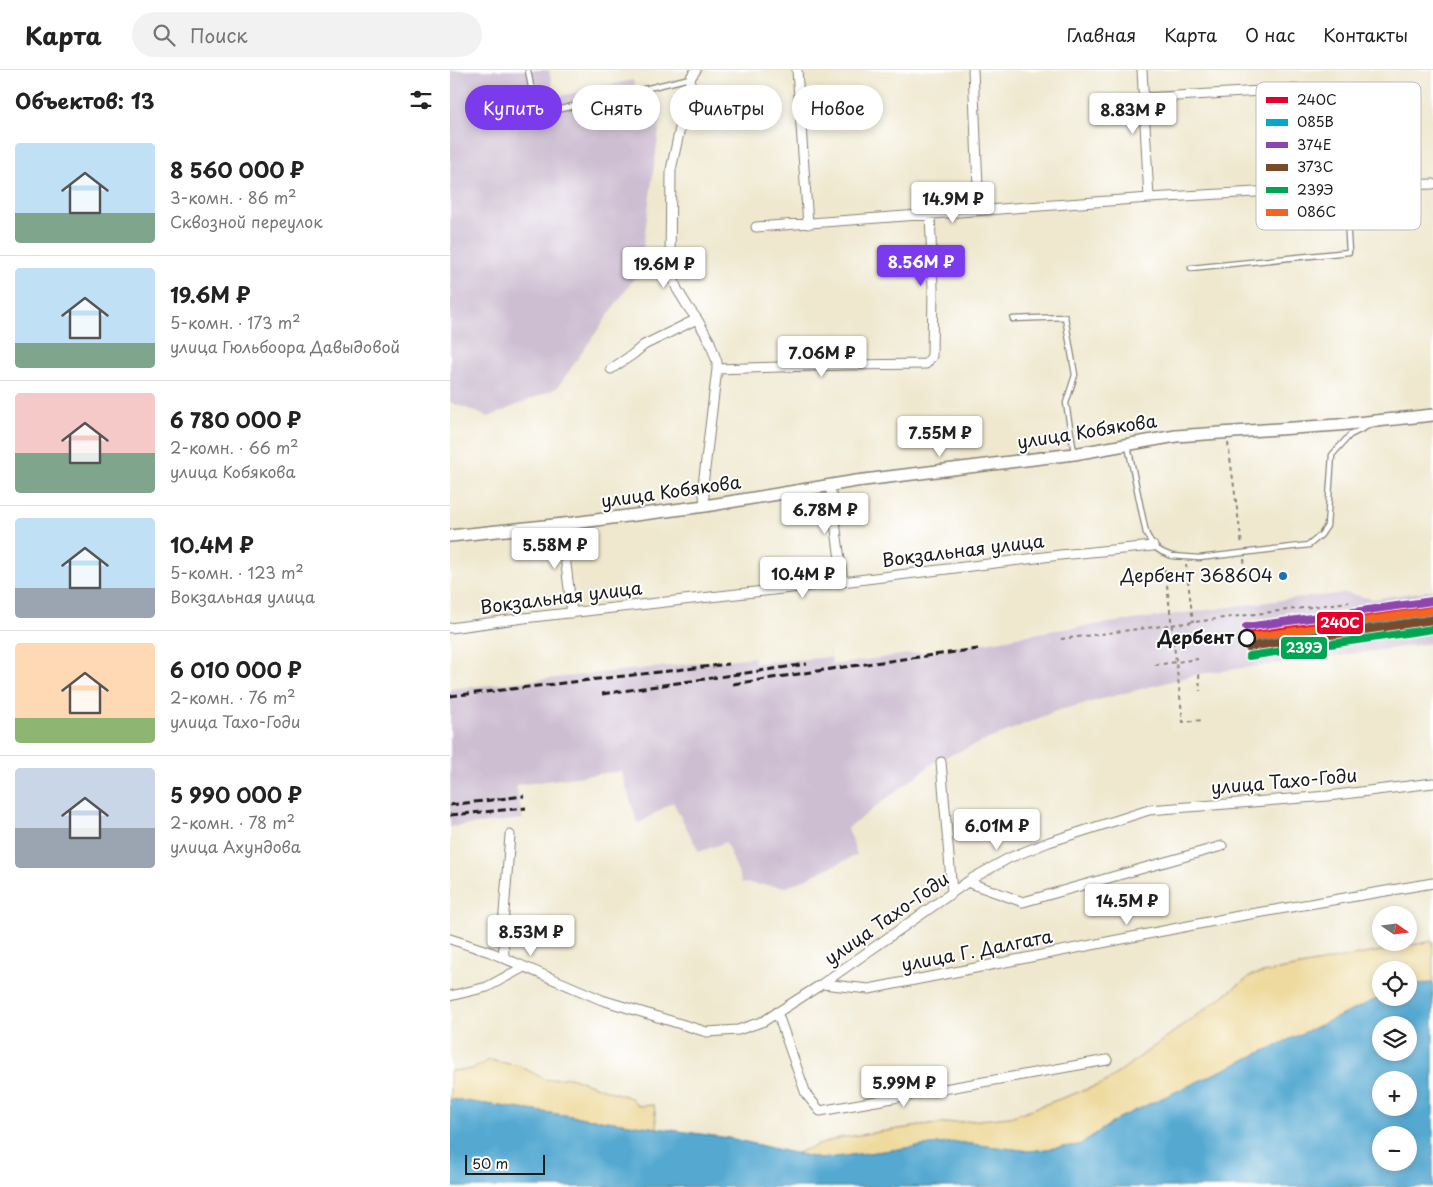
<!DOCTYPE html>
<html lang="ru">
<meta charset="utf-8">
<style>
:root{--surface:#fff;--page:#f2f2f2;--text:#222;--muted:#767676;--line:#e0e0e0;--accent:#7c3aed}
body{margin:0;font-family:"Playpen Sans",sans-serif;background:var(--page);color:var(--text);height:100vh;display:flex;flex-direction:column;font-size:19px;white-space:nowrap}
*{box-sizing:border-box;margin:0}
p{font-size:16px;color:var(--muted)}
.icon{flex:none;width:28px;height:28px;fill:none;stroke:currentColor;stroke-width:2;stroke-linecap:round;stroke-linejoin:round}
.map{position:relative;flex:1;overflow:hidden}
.sheet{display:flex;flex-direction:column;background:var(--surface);width:450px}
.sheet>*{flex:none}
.guide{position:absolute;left:15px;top:15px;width:475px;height:45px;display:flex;gap:10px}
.needle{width:32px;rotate:104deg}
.controls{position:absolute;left:922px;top:836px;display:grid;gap:10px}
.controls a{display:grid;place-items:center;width:45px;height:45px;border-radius:50%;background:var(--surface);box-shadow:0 2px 8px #0003;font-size:25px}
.scale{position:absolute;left:15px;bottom:12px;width:80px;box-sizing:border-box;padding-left:5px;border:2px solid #1c1c1c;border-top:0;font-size:14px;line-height:18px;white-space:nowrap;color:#1c1c1c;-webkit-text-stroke:4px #fff;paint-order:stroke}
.price{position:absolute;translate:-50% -42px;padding:0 11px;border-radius:5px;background:#fff;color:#222;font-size:16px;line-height:32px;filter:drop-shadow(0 1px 2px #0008)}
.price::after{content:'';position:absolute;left:50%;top:30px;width:15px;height:11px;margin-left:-8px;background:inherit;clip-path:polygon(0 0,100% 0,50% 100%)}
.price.active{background:var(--accent);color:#fff}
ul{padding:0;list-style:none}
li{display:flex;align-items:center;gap:15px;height:125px;padding:0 15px}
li+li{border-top:1px solid var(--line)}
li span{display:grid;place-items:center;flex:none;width:140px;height:100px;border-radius:5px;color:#555}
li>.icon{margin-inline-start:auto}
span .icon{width:60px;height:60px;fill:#fffc;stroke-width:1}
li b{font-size:21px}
h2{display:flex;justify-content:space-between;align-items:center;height:60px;padding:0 15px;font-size:21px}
.chip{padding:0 18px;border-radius:22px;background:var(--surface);box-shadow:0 2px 8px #0003;font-size:18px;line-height:45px}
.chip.active{background:var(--accent);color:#fff}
header{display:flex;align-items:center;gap:30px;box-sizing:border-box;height:70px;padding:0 25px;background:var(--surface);border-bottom:1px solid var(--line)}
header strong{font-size:24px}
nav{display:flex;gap:28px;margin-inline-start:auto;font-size:18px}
.search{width:350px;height:45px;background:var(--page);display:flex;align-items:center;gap:12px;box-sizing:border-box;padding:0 18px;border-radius:28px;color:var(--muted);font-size:19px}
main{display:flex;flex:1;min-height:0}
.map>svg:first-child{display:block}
.industrial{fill:#cebed2}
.sand{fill:#eeda9e;stroke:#857b5d}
.water{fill:#55a9d1;stroke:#386276;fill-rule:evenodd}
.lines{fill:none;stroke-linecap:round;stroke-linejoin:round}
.service-casing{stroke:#868276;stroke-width:7}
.minor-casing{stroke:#868276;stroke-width:11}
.tertiary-casing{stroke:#868276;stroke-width:14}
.path{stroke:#868276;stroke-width:2;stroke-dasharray:4 4;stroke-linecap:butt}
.service{stroke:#fff;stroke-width:4.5}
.minor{stroke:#fff;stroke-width:9}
.tertiary{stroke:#fff;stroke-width:11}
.rail{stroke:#1c1c1c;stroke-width:3;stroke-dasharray:8 4;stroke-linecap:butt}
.path-bridge{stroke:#868276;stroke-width:2;stroke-dasharray:4 4;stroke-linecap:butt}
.rail-1-casing{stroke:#fff;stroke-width:11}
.rail-2-casing{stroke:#fff;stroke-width:11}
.rail-3-casing{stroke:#fff;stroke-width:11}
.rail-4-casing{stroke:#fff;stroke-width:11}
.rail-5-casing{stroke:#fff;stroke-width:11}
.rail-6-casing{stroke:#fff;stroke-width:11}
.rail-1{stroke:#e4002b;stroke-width:8}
.rail-2{stroke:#00a9ce;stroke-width:8}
.rail-3{stroke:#8e44ad;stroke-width:8}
.rail-4{stroke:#7a4b2a;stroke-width:8}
.rail-5{stroke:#00a651;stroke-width:8}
.rail-6{stroke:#f26522;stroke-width:8}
.poi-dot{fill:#1f6fb2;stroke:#fff;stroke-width:2}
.stop-dot{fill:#fff;stroke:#1c1c1c;stroke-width:2.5}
.labels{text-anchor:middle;stroke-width:4;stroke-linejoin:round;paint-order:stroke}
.street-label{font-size:18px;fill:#1c1c1c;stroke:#fff}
.poi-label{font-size:18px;fill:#1c1c1c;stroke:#fff;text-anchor:end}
.stop-label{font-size:18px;font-weight:bold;fill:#1c1c1c;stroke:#fff;text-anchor:end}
.key{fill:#fff;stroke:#bbb;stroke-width:1}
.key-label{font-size:14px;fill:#1c1c1c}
.line-badge{stroke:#fff;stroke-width:2}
.badge-label{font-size:14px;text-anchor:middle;font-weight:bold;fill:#fff}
</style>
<header>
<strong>Карта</strong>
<div class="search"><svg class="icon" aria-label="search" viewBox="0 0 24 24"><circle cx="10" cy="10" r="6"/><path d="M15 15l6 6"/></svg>Поиск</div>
<nav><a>Главная</a><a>Карта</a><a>О нас</a><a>Контакты</a></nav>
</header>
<main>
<section class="sheet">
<h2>Объектов: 13<svg class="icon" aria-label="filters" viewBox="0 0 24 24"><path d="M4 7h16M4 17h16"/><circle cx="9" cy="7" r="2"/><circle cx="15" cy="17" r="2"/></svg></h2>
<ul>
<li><span style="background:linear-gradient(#bfe0f5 70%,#7fa58c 0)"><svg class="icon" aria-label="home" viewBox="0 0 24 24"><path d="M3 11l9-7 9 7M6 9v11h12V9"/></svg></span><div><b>8 560 000 ₽</b><p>3-комн. · 86 m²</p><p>Сквозной переулок</p></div></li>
<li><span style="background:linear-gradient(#bfe0f5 75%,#7fa58c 0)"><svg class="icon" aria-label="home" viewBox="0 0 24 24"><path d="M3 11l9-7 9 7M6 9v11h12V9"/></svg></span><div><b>19.6M ₽</b><p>5-комн. · 173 m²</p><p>улица Гюльбоора Давыдовой</p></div></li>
<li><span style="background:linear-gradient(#f6c9c9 60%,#7fa58c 0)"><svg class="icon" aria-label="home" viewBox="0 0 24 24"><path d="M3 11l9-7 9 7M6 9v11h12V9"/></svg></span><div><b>6 780 000 ₽</b><p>2-комн. · 66 m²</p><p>улица Кобякова</p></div></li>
<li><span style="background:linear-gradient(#bfe0f5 70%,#9aa5b1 0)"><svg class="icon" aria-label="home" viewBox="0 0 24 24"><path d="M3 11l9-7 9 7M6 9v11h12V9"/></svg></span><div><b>10.4M ₽</b><p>5-комн. · 123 m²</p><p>Вокзальная улица</p></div></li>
<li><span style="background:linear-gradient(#ffd9b3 75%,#8fb573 0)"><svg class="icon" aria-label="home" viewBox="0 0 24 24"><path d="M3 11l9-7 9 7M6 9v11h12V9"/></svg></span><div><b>6 010 000 ₽</b><p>2-комн. · 76 m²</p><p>улица Тахо-Годи</p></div></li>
<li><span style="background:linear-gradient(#c9d6e8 60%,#9aa5b1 0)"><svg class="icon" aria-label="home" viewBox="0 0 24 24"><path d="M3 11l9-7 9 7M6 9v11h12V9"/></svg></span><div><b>5 990 000 ₽</b><p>2-комн. · 78 m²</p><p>улица Ахундова</p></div></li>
</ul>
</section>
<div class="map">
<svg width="983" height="1117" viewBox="0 0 983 1117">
<rect width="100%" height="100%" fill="#fff"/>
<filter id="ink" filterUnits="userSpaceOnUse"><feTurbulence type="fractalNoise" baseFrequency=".02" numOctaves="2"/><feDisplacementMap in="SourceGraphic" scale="10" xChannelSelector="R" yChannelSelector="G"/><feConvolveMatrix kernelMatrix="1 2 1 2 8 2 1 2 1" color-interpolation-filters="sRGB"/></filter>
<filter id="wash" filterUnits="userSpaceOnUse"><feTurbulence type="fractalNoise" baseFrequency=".0096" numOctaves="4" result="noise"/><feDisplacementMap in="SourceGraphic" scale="20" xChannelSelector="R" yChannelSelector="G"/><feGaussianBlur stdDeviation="1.12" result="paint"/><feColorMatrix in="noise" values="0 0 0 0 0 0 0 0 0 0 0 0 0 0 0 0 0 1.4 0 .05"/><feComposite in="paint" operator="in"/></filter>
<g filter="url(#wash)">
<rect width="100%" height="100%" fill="#efe8cf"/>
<path class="industrial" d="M0 0H99L105 27 183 10 187 27 202 29 201 35 212 37 190 200 107 318 39 347 0 332Z
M983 520V573L749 604 606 641 486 691 398 758 407 785 337 817 292 813 276 772 249 782 223 732 188 754 171 701 66 715 73 749 0 757V619L304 587 305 593 381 587 382 595 541 572 599 561 840 529 897 523 922 529Z"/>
<path class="sand" d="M983 871V913L959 915V900H931V927L669 1048 629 1075 580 1081 505 1072 370 1089 346 1083 389 1068 469 1056 560 1047 654 1013 802 905Z
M39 990 70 996 96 1010 120 1007 150 1018 181 1028 188 1036 204 1035 207 1058 0 1029V1001L23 999Z"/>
<path class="water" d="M983 913V1117H0V1029L279 1068 370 1089 505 1072 580 1081 629 1075 669 1048 931 927 959 928 960 914ZM931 955H959V982H931ZM931 1010H959V1038H931ZM931 1065H959V1092H931Z"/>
</g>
<g filter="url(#ink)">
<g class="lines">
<g class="service-casing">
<path id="service" d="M78 0 86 45 240 8
M741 198 899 182 895 117
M563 249 615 247 625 305 616 333 624 382
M678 376 696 463 703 476 712 482 722 486 736 487 749 488 859 475 871 465 877 456 882 385 900 365 918 356"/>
</g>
<g class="minor-casing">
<path id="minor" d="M246 0 241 7 221 100 220 199 227 219 238 237 247 249 260 272 267 292V299L253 415 255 436
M347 0 358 154
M523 0 529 140
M692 0 699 128
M693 28 846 19
M306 157 699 128 895 117 983 114
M161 299 182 285 194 275 247 249
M267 299 395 295 476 294 482 286 483 218 480 144
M380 415 393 512
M111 454 122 543
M0 558 74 548 376 514 610 485 703 476
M491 692 502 822
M517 812 573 832 772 776
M0 869 40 882 152 930 257 962 288 960 314 951 372 914 523 808 559 788 599 772 699 740 878 726 983 713
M54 888 53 856 60 765
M372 914 419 919 789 846 983 813
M0 926 37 917 74 897
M327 942 356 1024 370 1041 657 990"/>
</g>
<g class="tertiary-casing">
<path id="tertiary" d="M0 466 123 453 255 436 406 411 624 384 726 366 888 355 983 345"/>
</g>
<path class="path" d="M778 373 792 475
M794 489 797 512
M736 494 743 552
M715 499 717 515
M611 569 899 532
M705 595 748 589
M749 604 750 621
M730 626 733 652 753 650"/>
<use href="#service" class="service"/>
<use href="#minor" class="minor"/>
<use href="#tertiary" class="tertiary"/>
<path class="rail" d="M283 614 394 597 528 579
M152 624 357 594
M0 626 279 594
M0 735 74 726
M0 745 76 738"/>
<path class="path-bridge" d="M717 515 730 626"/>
<g class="rail-1-casing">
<path id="rail-1" d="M797 566 983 540"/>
</g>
<g class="rail-2-casing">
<path id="rail-2" d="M798 575 983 549"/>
</g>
<g class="rail-3-casing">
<path id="rail-3" d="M796 557 982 531"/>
</g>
<g class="rail-4-casing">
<path id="rail-4" d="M798 577 983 550"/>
</g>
<g class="rail-5-casing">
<path id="rail-5" d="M799 586 983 559"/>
</g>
<g class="rail-6-casing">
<path id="rail-6" d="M797 568 982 541"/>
</g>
<use href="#rail-1" class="rail-1"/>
<use href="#rail-2" class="rail-2"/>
<use href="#rail-3" class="rail-3"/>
<use href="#rail-4" class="rail-4"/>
<use href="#rail-5" class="rail-5"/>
<use href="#rail-6" class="rail-6"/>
</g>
</g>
<circle class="poi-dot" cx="833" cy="506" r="5"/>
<circle class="stop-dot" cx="797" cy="568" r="8"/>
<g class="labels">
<g class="street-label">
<text transform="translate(637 362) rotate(-9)" y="6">улица Кобякова</text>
<text transform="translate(221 422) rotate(-8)" y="6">улица Кобякова</text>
<text transform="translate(513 481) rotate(-7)" y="6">Вокзальная улица</text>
<text transform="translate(111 528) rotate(-7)" y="6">Вокзальная улица</text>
<text transform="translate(834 712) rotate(-5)" y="6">улица Тахо-Годи</text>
<text transform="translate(437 849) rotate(-35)" y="6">улица Тахо-Годи</text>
<text transform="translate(527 881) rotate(-11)" y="6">улица Г. Далгата</text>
</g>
<g class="poi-label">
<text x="823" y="512">Дербент 368604</text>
</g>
<g class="stop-label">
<text x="784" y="574">Дербент</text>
</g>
</g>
<rect x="806" y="12" width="165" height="148" rx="8" class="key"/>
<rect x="816" y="27" width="22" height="6" fill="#e4002b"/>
<rect x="816" y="49" width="22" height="7" fill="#00a9ce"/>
<rect x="816" y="72" width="22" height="6" fill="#8e44ad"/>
<rect x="816" y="94" width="22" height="7" fill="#7a4b2a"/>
<rect x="816" y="117" width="22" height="6" fill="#00a651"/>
<rect x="816" y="139" width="22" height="7" fill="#f26522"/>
<g class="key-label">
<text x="847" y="35">240С</text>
<text x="847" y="57">085В</text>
<text x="847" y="80">374Е</text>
<text x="847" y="102">373C</text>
<text x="847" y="125">239Э</text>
<text x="847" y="147">086С</text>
</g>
<g class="line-badge">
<rect x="866" y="541" width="48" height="24" rx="5" fill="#e4002b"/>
<rect x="830" y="566" width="48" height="24" rx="5" fill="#00a651"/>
</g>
<g class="badge-label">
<text x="890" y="558">240С</text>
<text x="854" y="583">239Э</text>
</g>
</svg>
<div class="controls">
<a><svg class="needle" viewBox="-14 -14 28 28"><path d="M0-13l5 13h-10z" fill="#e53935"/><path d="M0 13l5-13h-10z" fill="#767676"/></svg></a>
<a><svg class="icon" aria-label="locate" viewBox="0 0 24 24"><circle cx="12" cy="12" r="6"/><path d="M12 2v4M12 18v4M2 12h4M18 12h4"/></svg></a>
<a><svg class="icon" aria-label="layers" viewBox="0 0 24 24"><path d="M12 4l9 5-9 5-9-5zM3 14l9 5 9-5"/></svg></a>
<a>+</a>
<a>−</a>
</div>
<div class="scale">50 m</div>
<b class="price" style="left:683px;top:65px">8.83M ₽</b>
<b class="price" style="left:503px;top:154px">14.9M ₽</b>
<b class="price active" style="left:471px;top:217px">8.56M ₽</b>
<b class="price" style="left:214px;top:219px">19.6M ₽</b>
<b class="price" style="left:372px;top:308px">7.06M ₽</b>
<b class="price" style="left:490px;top:388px">7.55M ₽</b>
<b class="price" style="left:375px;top:465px">6.78M ₽</b>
<b class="price" style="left:105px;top:500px">5.58M ₽</b>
<b class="price" style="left:353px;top:529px">10.4M ₽</b>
<b class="price" style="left:547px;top:781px">6.01M ₽</b>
<b class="price" style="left:677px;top:856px">14.5M ₽</b>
<b class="price" style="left:81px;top:887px">8.53M ₽</b>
<b class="price" style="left:454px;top:1038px">5.99M ₽</b>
<div class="guide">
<a class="chip active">Купить</a>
<a class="chip">Снять</a>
<a class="chip">Фильтры</a>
<a class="chip">Новое</a>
</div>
</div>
</main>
